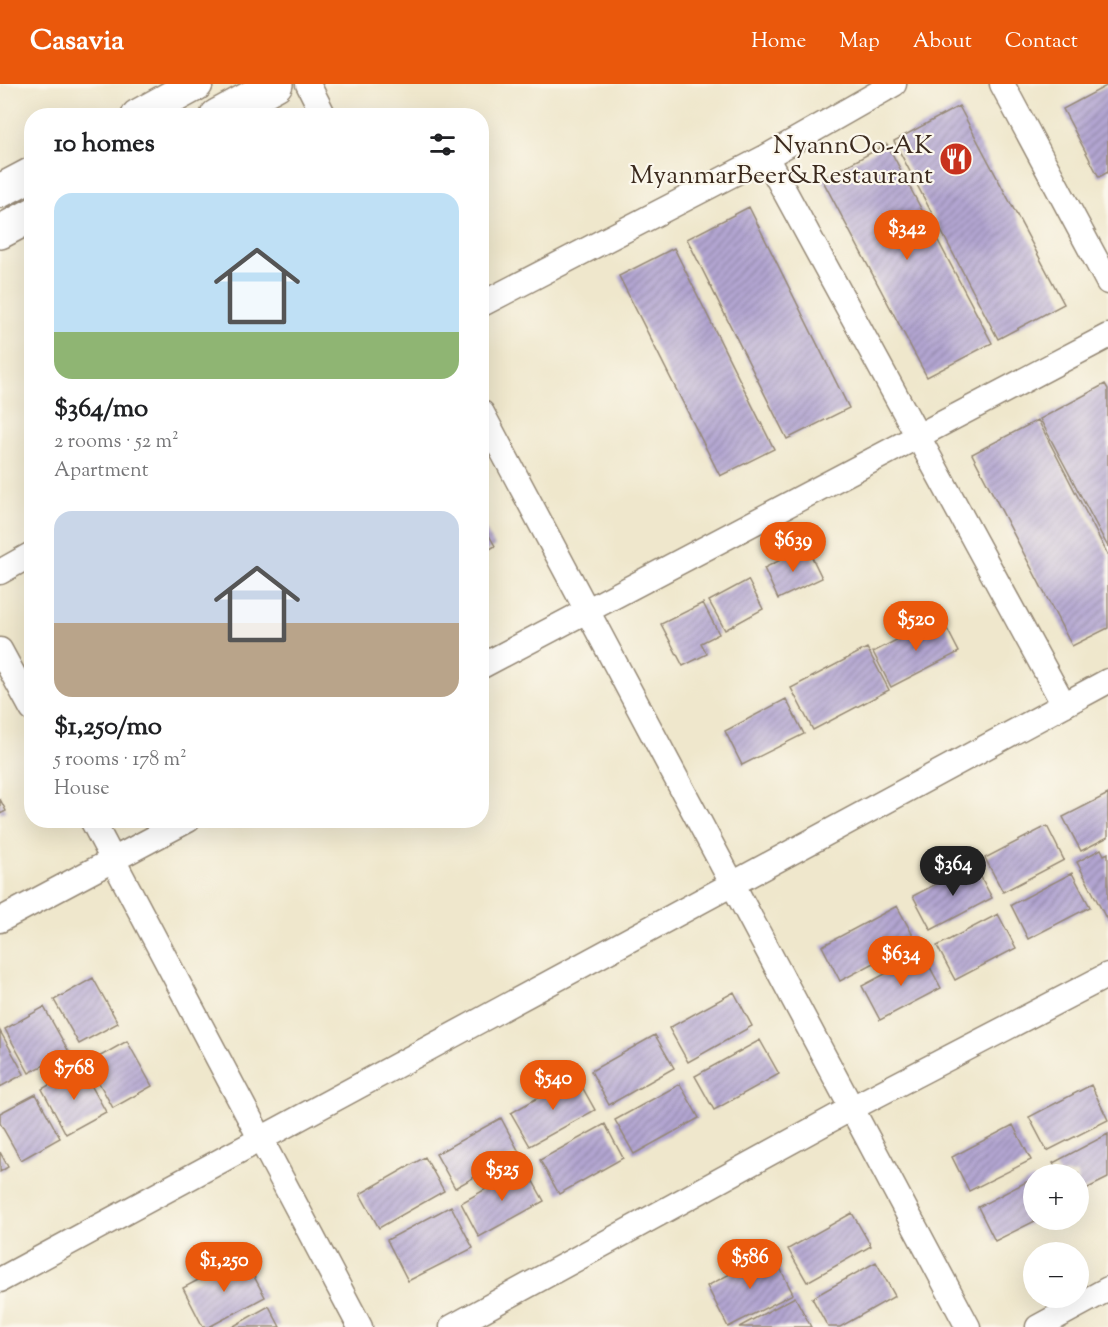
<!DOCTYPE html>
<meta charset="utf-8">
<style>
:root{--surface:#fff;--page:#f2f2f2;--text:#202124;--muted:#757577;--accent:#ea580c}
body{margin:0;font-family:"Sorts Mill Goudy",serif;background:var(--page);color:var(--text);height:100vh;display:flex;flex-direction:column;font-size:22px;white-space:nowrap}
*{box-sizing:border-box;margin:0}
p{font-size:20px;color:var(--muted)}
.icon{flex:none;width:33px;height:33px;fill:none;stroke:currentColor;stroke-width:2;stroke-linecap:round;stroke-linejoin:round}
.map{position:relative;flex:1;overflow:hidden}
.details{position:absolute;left:24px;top:24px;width:465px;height:720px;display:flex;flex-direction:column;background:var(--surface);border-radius:24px;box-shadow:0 6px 24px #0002}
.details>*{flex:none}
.tools{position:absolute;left:1023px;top:1080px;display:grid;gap:12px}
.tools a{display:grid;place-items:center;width:66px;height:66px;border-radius:50%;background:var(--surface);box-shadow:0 6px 24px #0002;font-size:30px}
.price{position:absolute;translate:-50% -51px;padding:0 14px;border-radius:21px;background:var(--accent);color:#fff;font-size:20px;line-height:39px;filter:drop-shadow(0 2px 3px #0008)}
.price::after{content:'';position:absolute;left:50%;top:36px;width:18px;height:14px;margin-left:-9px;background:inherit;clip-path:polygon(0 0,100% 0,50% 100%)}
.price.current{background:#222;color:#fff}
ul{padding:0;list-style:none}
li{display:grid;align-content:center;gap:12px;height:318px;padding:0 30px}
li span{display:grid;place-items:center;height:186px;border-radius:18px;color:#555}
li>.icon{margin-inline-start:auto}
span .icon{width:108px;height:108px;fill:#fffc;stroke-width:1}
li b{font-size:26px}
h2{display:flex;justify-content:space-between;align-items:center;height:72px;padding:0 30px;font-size:26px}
header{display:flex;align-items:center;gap:36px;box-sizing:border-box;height:84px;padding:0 30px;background:var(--accent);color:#fff}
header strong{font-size:28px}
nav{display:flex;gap:33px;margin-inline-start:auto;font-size:21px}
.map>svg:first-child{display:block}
.building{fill:url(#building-hatch)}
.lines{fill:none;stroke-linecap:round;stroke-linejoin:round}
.minor-casing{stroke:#958875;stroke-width:27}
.highway-casing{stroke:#958875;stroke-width:36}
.minor{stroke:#fff;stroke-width:24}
.highway{stroke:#fff;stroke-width:33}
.labels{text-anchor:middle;stroke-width:4.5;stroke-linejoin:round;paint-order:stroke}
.poi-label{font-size:26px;fill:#3b2a1e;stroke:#fbf7ec;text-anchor:end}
</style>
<header>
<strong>Casavia</strong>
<nav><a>Home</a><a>Map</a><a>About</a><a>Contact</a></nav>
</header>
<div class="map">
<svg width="1108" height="1243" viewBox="0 0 1108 1243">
<defs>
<pattern id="building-hatch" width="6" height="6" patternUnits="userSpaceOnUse" patternTransform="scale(1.5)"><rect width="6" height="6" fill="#b2a5d1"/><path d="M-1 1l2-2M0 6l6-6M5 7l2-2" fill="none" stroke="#9287a9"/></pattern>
</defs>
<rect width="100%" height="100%" fill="#fbf7ec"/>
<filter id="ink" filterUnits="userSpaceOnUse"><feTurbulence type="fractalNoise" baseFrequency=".0167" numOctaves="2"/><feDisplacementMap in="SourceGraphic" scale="12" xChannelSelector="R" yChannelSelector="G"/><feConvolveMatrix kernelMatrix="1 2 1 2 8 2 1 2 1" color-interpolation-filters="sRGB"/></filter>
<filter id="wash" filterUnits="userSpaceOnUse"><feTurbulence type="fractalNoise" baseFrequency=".008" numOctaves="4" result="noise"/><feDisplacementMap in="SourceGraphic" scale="24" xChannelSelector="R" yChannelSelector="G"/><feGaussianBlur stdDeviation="1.35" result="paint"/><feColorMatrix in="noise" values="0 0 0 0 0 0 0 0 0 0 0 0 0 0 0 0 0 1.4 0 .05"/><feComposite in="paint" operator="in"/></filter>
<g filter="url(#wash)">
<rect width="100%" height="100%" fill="#efe7cc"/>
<g id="blocks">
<path class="building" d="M1108 1V88L1099 93 1063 25Z
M959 22 1064 220 998 255 894 57Z
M887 60 992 259 927 293 822 95Z
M749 123 849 324 787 355 687 155Z
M674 164 774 365 720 392 619 192Z
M1105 300 1108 305V463L1040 335Z
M1038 336 1108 471V544L1072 562 972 370Z
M482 439 495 462 482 470Z
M807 463 822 494 778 515 764 484Z
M748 496 763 525 725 546 709 517Z
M703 519 719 550 701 559 707 570 683 582 661 540Z
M941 533 959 568 891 603 873 568Z
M867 564 889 606 813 646 791 604Z
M786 615 804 650 742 681 725 647Z
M1108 710V753L1081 767 1063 733Z
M0 715 6 727 0 730Z
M1047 742 1064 776 1003 808 985 774Z
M1101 765 1104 771 1108 769V838L1077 778Z
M974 780 992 814 931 846 913 812Z
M1072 789 1090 823 1028 855 1011 821Z
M897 822 916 857 840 897 822 862Z
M998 830 1016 864 955 896 937 862Z
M923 870 941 904 880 936 862 902Z
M93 894 118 939 79 960 54 916Z
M734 908 752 942 688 978 669 944Z
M44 923 69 968 29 989 5 945Z
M0 947 24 990 0 1003Z
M655 951 674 984 609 1021 591 987Z
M760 956 779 990 714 1026 695 992Z
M127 957 152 1002 113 1024 88 979Z
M81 983 106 1028 66 1050 42 1005Z
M576 992 595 1026 530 1062 511 1029Z
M680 1000 699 1034 634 1070 615 1036Z
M1091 1001 1108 1036 1047 1067 1029 1033Z
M36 1010 60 1054 21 1076 0 1039V1029Z
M501 1034 519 1068 455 1104 436 1070Z
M605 1040 623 1074 559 1110 540 1076Z
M1013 1041 1031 1076 969 1107 952 1073Z
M1108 1050V1094L1078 1109V1090H1059L1053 1079Z
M0 1068 8 1083 0 1088Z
M425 1073 444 1107 379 1144 360 1110Z
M525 1083 544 1117 479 1153 461 1119Z
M1034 1094V1136H1037L995 1157 978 1123Z
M451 1122 473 1164 408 1197 387 1156Z
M852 1129 871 1162 807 1198 788 1165Z
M772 1168 793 1210 728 1243 707 1202Z
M243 1172 265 1213 209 1243H203L183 1204Z
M876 1178 895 1212 840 1243H828L812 1214Z
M795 1213 811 1243H739Z
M269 1222 280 1243H232Z"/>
</g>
</g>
<g filter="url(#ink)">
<use href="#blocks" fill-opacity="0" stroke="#958875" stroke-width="1.5"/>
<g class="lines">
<g class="minor-casing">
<path id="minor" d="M308 0 324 32
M1002 0 1108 198
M766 73 1064 621
M482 220 766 73 894 0
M482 329 968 1243
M0 488 32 470
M0 566 32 625
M482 582 1108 252
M92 736 360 1243
M0 836 188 736
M0 1196 1108 597
M452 1243 852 1024 1108 891
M1038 1243 1108 1205"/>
</g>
<g class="highway-casing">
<path id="highway" d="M138 32 196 0
M217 32 276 0
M0 107 32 90
M0 148 32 131"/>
</g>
<use href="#minor" class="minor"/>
<use href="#highway" class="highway"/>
</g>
</g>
<defs>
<g id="restaurant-disc" transform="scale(1.725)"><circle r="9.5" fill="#c8321e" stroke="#fbf7ec"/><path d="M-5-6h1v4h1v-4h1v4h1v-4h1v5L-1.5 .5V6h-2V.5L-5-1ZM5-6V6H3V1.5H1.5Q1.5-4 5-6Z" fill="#fff"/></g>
</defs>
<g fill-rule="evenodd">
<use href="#restaurant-disc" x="956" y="75"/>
</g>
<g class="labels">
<g class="poi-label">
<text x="933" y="69">NyannOo-AK<tspan x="933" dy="30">MyanmarBeer&amp;Restaurant</tspan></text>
</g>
</g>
</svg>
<div class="tools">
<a>+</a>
<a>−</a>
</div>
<b class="price" style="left:907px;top:177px">$342</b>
<b class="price" style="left:793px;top:489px">$639</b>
<b class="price" style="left:916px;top:568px">$520</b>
<b class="price current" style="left:953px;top:813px">$364</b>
<b class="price" style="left:901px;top:903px">$634</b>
<b class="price" style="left:74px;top:1017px">$768</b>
<b class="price" style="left:553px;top:1027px">$540</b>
<b class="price" style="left:502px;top:1118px">$525</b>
<b class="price" style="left:750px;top:1206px">$586</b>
<b class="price" style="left:224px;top:1209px">$1,250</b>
<section class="details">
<h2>10 homes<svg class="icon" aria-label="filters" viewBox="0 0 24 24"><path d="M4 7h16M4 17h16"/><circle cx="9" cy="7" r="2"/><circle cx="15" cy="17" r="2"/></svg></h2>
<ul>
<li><span style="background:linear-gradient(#bfe0f5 75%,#8fb573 0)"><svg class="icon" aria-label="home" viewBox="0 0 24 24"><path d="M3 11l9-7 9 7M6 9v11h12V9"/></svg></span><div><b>$364/mo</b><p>2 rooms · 52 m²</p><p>Apartment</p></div></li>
<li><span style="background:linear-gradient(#c9d6e8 60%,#b9a48a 0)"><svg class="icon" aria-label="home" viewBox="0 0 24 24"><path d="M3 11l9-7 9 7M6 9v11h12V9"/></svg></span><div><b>$1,250/mo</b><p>5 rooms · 178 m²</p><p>House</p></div></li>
</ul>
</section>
</div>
